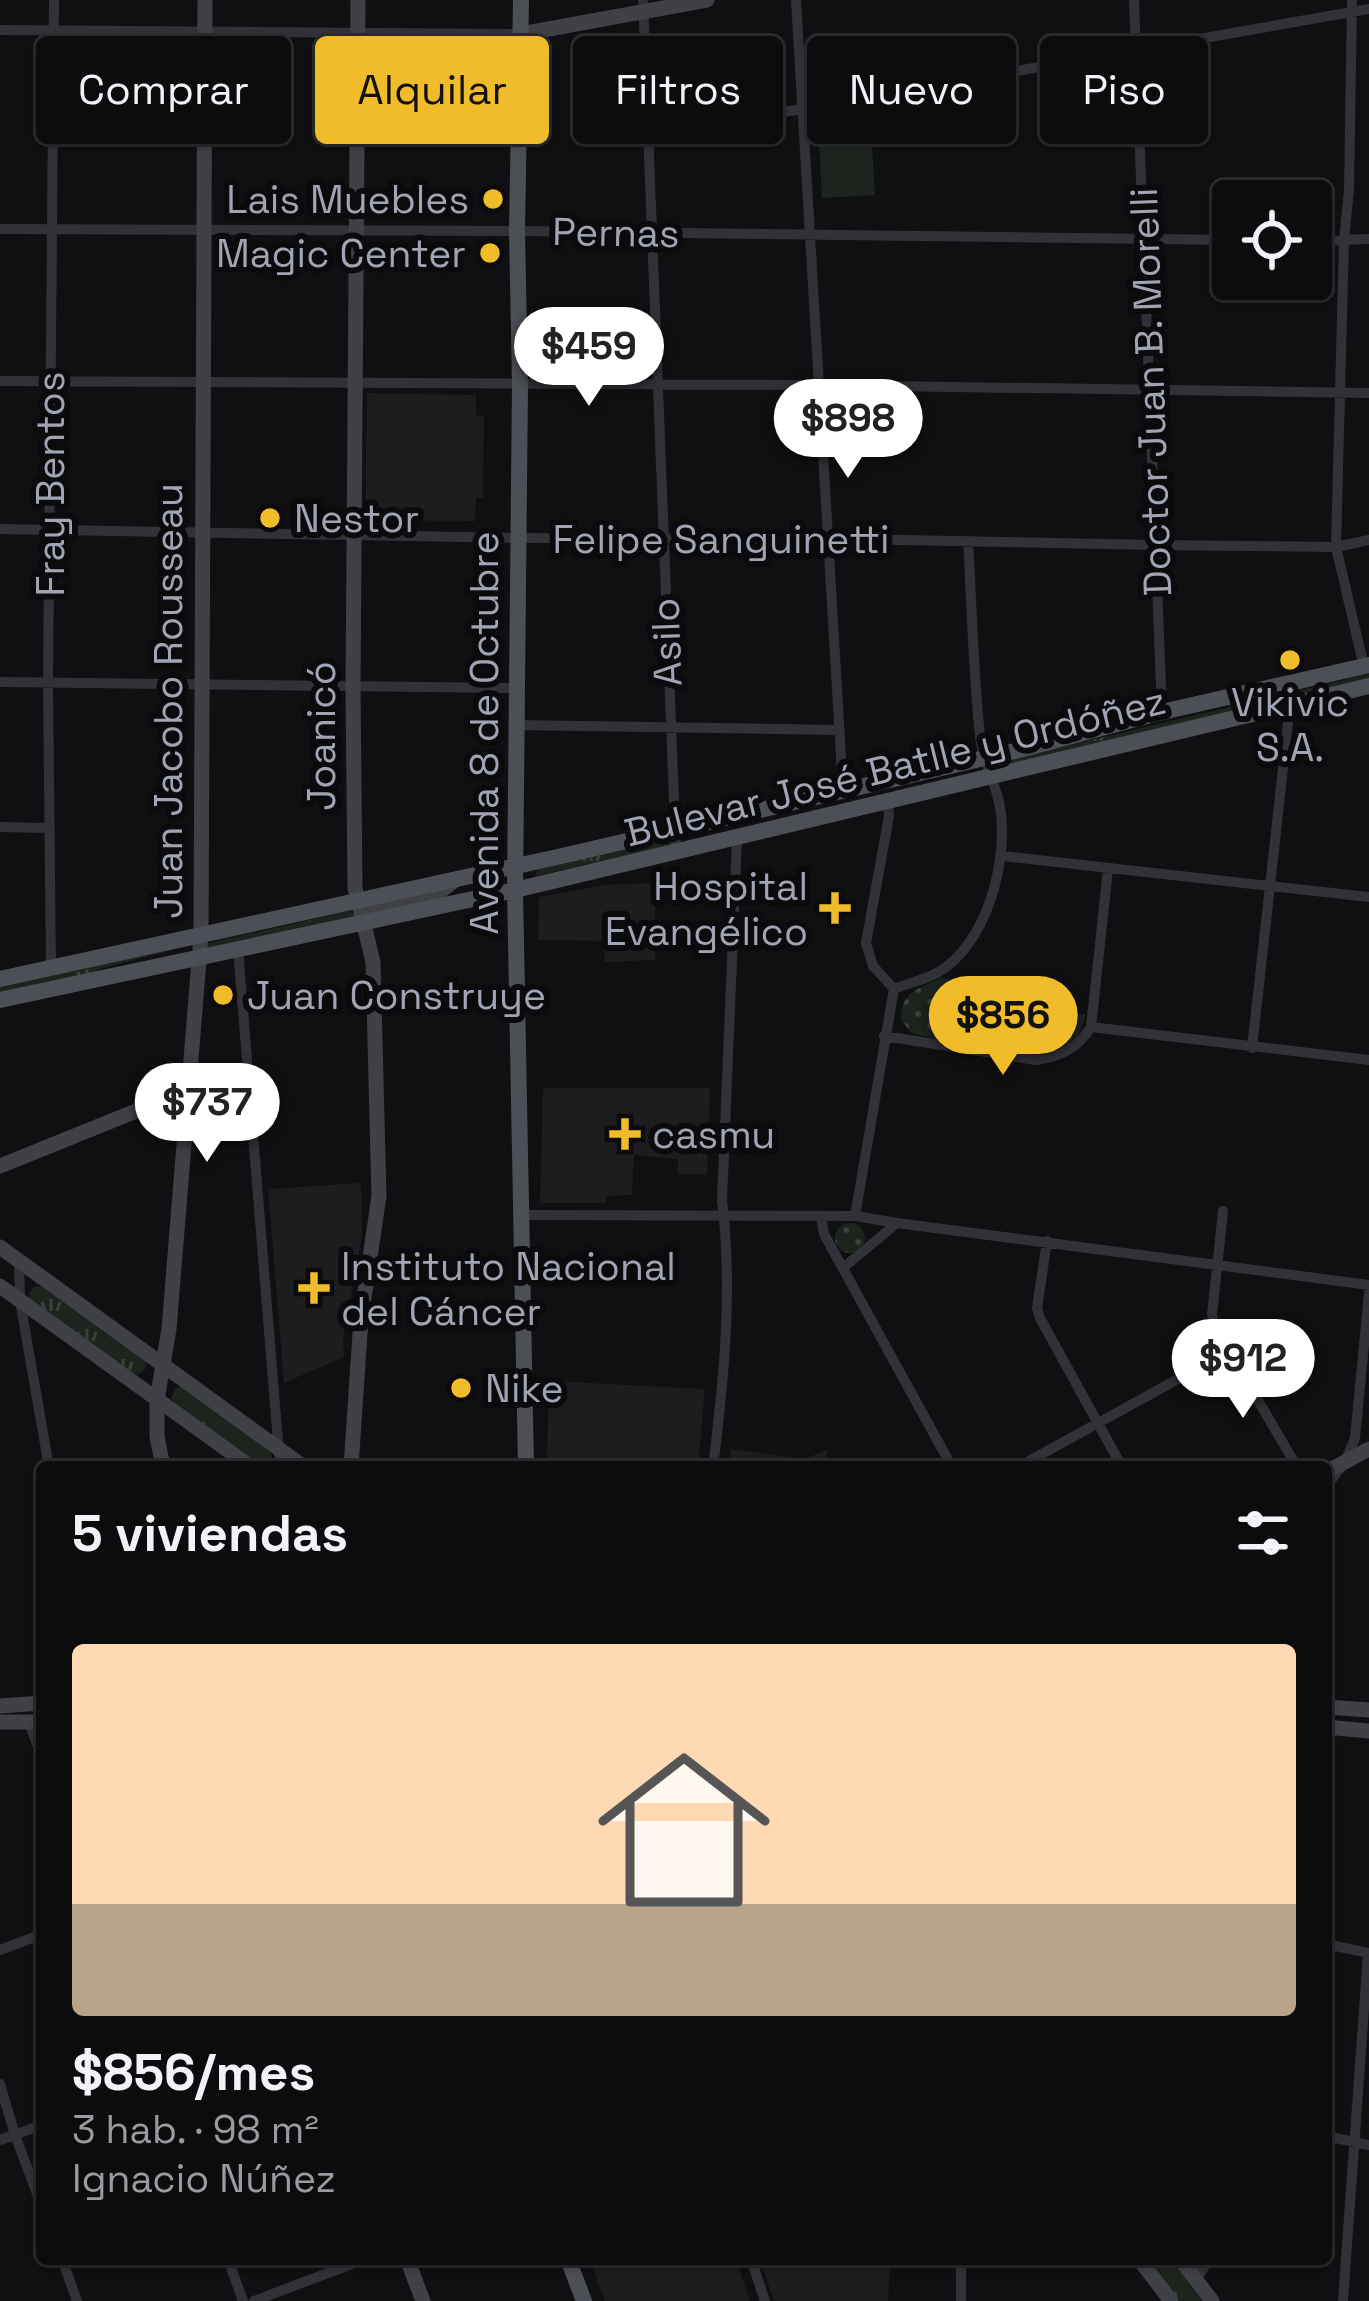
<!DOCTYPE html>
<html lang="es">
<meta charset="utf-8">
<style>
:root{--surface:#0c0c0e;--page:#1a1a1c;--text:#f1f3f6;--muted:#9a9b9e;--line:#2c2c2e;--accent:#f0bc2a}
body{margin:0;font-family:"Space Grotesk",sans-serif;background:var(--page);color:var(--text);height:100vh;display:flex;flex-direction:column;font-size:45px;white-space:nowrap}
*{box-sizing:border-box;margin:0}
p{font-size:39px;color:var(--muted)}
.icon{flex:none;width:66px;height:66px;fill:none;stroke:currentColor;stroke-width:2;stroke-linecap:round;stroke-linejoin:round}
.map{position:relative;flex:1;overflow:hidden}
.sheet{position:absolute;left:36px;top:1461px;width:1296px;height:804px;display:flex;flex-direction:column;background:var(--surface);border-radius:12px;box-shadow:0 3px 9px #0004,0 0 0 3px var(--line)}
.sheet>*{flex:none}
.banner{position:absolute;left:36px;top:36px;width:1299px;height:108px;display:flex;gap:24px}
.tools{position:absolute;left:1212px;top:180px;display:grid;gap:24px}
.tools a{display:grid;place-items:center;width:120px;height:120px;border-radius:12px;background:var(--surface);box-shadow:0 3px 9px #0004,0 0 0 3px var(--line);font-size:60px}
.price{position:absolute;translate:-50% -102px;padding:0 27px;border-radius:42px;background:#fff;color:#222;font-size:39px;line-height:78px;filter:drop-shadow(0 3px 6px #0008)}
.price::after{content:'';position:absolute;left:50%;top:72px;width:36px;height:27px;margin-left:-18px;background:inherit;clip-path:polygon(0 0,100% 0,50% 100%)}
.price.selected{background:var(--accent);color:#111}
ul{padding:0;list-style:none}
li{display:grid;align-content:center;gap:24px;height:636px;padding:0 36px}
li+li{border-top:3px solid var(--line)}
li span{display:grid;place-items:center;height:372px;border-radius:12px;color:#555}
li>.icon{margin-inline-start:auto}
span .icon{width:216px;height:216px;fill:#fffc;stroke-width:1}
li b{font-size:51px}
h2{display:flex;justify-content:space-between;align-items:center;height:144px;padding:0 36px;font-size:51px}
.tag{padding:0 42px;border-radius:12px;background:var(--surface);box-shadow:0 3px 9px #0004,0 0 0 3px var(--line);font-size:42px;line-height:108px}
.tag.selected{background:var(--accent);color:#111}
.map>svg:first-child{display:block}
.built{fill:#1d1c1f}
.grass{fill:url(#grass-tufts)}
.park{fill:url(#park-dots)}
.garden{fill:#1d241e}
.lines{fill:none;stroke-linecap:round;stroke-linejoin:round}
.street{stroke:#313237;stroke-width:10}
.secondary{stroke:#3f4147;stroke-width:15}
.primary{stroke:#4d4f56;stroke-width:16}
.poi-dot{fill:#f0bc2a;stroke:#0b0b0d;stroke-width:4.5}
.labels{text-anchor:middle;stroke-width:12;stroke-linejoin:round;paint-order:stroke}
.poi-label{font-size:39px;fill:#a1a5b3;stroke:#0b0b0d;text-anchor:start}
.street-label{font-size:39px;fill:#a1a5b3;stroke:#0b0b0d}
</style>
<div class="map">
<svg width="1369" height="2301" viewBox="0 0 1369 2301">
<defs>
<pattern id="grass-tufts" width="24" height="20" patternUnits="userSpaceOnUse" patternTransform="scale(3)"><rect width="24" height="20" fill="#1d241e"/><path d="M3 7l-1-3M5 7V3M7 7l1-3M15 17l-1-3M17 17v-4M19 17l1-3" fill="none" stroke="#3b413c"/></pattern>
<pattern id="park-dots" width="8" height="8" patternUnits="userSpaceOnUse" patternTransform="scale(3)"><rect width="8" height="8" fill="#1d241e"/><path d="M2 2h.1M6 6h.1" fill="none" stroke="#3b413c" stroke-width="1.8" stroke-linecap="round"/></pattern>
</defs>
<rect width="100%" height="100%" fill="#101012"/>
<path class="built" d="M367 393 476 395V415L484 416 483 498H476L475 521 365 520Z
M655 883V960L605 962 603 941 538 940 539 897 605 885Z
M543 1088H710L707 1175 678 1174V1159L634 1155 632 1195 606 1196V1203H540Z
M361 1183 362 1236 343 1340 344 1357 284 1383 268 1189Z
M549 1381 705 1389 698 1467H570L547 1458Z
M731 1449 804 1459 827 1450 824 1467H728Z
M589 2259H736L750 2301H605Z
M760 2259H890L888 2301H774Z"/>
<path class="grass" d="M1369 674V679L1000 767 997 765 999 762Z
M667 840 672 842 671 845 535 876 537 870Z
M350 911 354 915 351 918 211 949 208 946 209 943Z
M180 948 103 968 93 973 0 994V986Z
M35 1286 42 1287 145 1360 146 1368 141 1373 135 1374 30 1299 29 1293Z
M182 1387 270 1450 272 1457 269 1462 260 1464 177 1405 171 1398 176 1388Z
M1148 2259H1171L1201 2301H1180Z"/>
<path class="park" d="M941 978 950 979 964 994 972 997 1085 1015C1078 1069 1011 1050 974 1044 953 1041 930 1039 910 1032L901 1019C900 992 920 988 941 978Z
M835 1238a15 15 0 1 1 30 0a15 15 0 1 1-30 0Z"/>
<path class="garden" d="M870 116 875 195 822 198 818 119Z"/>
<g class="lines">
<path class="street" d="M643 0 676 853
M796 0 843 790
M1134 0 1162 712
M1352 0 1349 190 1344 239 1336 547 1364 667
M0 30 521 34
M648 141 709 131 727 122 1369 9
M0 229 517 231 1233 240
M1311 241 1369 239
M0 381 819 385 1369 393
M0 529 518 538 847 539 1156 545 1336 547 1369 540
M0 682 515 688
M515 725 840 730
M888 802 889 816 866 943 873 966 894 989
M0 827 49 828
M1002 856 1369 897
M238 949 280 1467
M51 969 48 684 54 0
M894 989C908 983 924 980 937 973 987 945 1009 860 1000 807 996 783 982 760 980 736 973 671 972 606 968 541
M1091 1027 1369 1060
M1091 1027 1108 869
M884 1036 1036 1060C1060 1057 1078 1048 1091 1027
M1252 1048 1290 705
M1223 1211 1212 1314 1214 1325 1297 1467
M522 1215 855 1216 897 1223
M821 1216 824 1234 952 1467
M855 1216 894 989
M1047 1241 1037 1308 1040 1318 1122 1467
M19 1261 20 1301 49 1467
M843 1268 897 1223 1369 1285
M713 1467C724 1378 733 1290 722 1200L737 839
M1018 1467 1278 1324
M1326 1487 1345 1462 1355 1438 1369 1293
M29 1723 42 1757
M1326 1944 1369 1953
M0 1950 42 1934
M0 2084 15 2135 42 2207
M1326 2136 1369 2145
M0 2140 42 2125
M62 2259 77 2301
M228 2259 243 2301
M751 2259 765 2301
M1196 2280 1209 2259
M254 2301 365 2259
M961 2301V2259
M1343 2301 1368 1953"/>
<path class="secondary" d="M521 34 707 0
M365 922 367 915 374 908 437 894 455 880
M0 1166 188 1090
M0 1247 304 1467
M0 1286 251 1467
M163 1467 157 1436V1400L169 1329 201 936 205 0
M351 1467 361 1319 379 1196 373 962 355 888 353 688 358 0
M1326 1472 1369 1449
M0 1706 42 1703
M1326 1707 1369 1710
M0 1722H42
M1326 1727 1369 1731
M407 2259 423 2301
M1139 2259 1171 2301
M1180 2259 1212 2301"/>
<path class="primary" d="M521 0 517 231 520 385 515 890 526 1467
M0 979 562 856 1019 750 1162 712 1369 665
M0 1000 515 890 1369 686
M568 2259 584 2301"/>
</g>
<g class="poi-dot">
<circle cx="493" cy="199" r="12"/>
<circle cx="490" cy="253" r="12"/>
<circle cx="270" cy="518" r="12"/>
<circle cx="1290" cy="660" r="12"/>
<path d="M829 890h12v12h12v12h-12v12h-12v-12h-12v-12h12z"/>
<circle cx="223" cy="995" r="12"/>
<path d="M619 1116h12v12h12v12h-12v12h-12v-12h-12v-12h12z"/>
<path d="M308 1270h12v12h12v12h-12v12h-12v-12h-12v-12h12z"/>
<circle cx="461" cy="1388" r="12"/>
</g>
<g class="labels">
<g class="poi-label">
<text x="469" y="213" text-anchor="end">Lais Muebles</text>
<text x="466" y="267" text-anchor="end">Magic Center</text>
<text x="294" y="532">Nestor</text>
<text x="1290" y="716" text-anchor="middle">Vikivic<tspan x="1290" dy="45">S.A.</tspan></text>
<text x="808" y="900" text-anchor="end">Hospital<tspan x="808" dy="45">Evangélico</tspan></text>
<text x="247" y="1009">Juan Construye</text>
<text x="652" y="1148">casmu</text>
<text x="341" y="1280">Instituto Nacional<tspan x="341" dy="45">del Cáncer</tspan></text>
<text x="485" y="1402">Nike</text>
</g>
<g class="street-label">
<text transform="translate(616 232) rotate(1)" y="14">Pernas</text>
<text transform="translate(1150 392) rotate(-92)" y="14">Doctor Juan B. Morelli</text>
<text transform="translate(50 484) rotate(-90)" y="14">Fray Bentos</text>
<text x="721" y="553">Felipe Sanguinetti</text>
<text transform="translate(666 642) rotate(-92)" y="14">Asilo</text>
<text transform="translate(168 701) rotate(-90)" y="14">Juan Jacobo Rousseau</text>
<text transform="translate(484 733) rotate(-90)" y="14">Avenida 8 de Octubre</text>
<text transform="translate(321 736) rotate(-90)" y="14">Joanicó</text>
<text transform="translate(895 766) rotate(-14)" y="14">Bulevar José Batlle y Ordóñez</text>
</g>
</g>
</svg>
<div class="tools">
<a><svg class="icon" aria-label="locate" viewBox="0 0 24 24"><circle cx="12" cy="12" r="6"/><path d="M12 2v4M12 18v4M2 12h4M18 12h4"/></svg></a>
</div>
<b class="price" style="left:589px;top:409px">$459</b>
<b class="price" style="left:848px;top:481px">$898</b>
<b class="price selected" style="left:1003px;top:1078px">$856</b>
<b class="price" style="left:207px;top:1165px">$737</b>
<b class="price" style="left:1243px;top:1421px">$912</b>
<div class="banner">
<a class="tag">Comprar</a>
<a class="tag selected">Alquilar</a>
<a class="tag">Filtros</a>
<a class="tag">Nuevo</a>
<a class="tag">Piso</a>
</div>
<section class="sheet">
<h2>5 viviendas<svg class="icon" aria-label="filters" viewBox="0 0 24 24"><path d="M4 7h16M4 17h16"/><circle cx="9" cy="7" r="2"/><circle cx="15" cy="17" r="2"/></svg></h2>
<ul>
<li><span style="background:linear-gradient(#ffd9b3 70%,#b9a48a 0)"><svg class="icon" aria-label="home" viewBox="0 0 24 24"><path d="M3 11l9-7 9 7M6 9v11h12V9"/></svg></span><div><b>$856/mes</b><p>3 hab. · 98 m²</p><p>Ignacio Núñez</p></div></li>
</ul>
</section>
</div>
